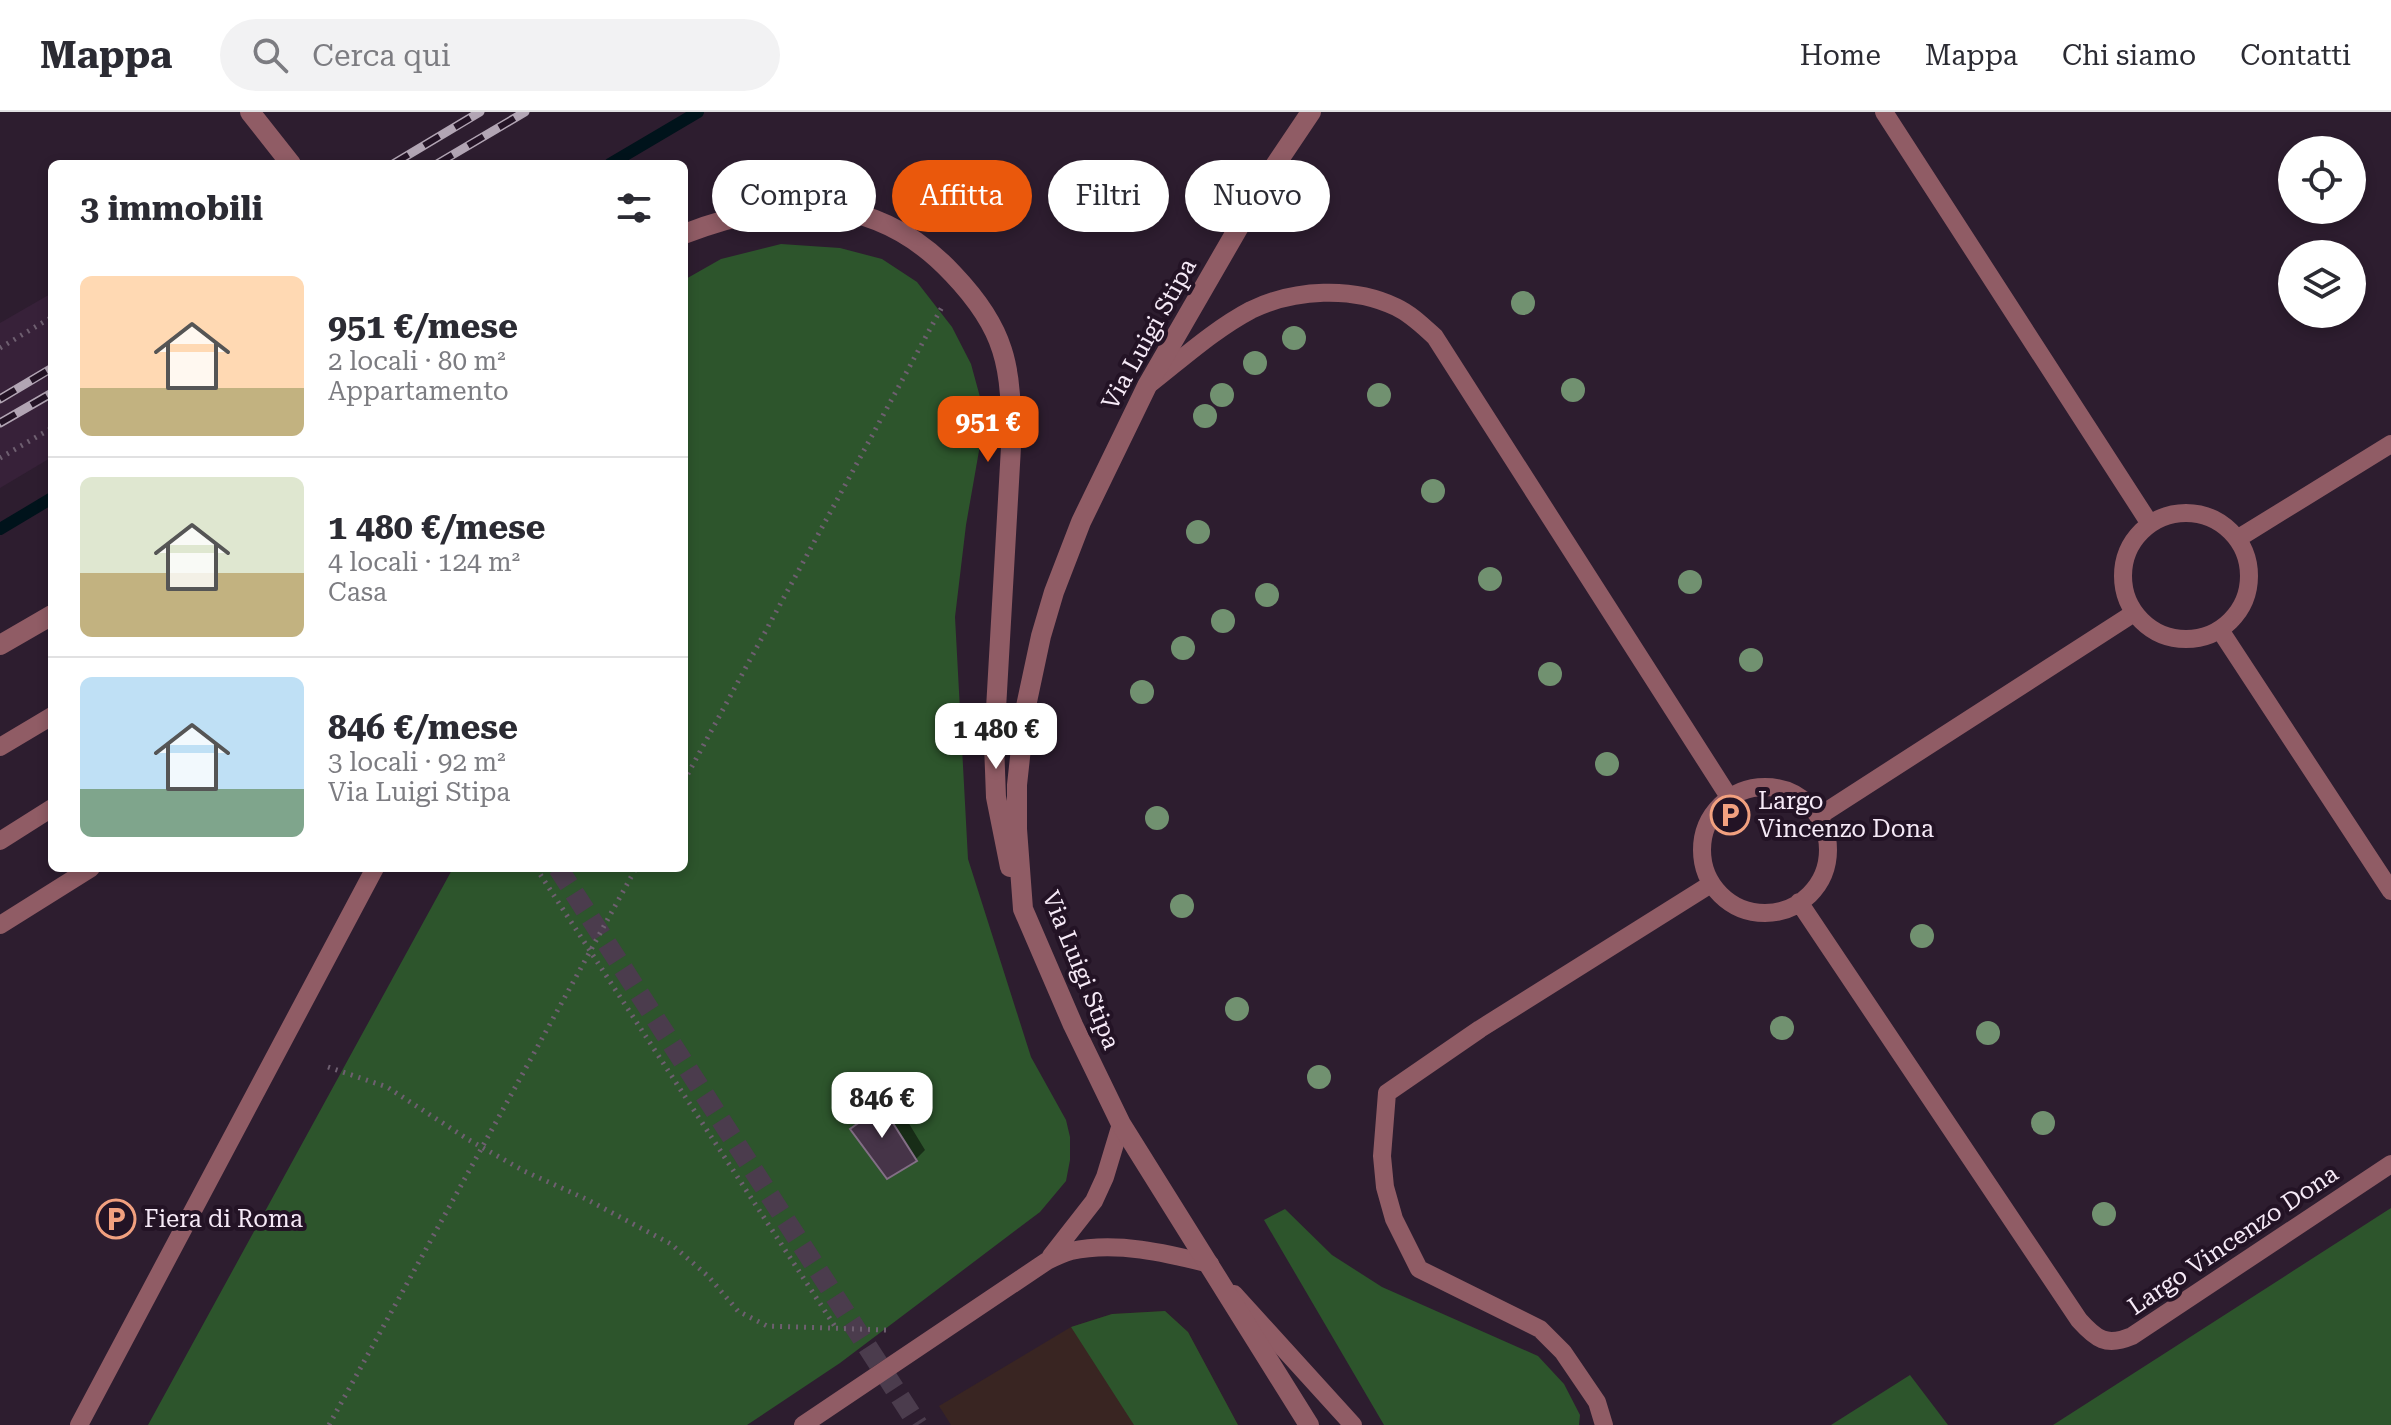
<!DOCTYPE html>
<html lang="it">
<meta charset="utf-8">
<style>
:root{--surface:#fff;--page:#f2f2f3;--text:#2b2b33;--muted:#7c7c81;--line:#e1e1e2;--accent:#ea580c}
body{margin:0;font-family:"Roboto Serif",serif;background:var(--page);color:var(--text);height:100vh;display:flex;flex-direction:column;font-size:30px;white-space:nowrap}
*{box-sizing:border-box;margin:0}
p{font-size:26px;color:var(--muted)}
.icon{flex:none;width:44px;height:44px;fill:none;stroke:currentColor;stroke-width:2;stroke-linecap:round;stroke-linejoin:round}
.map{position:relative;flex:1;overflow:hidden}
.side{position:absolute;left:48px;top:48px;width:640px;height:712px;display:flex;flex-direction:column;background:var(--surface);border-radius:12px;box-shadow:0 4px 12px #0003}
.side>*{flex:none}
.guide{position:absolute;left:712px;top:48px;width:760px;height:72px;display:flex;gap:16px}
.buttons{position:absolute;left:2278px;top:24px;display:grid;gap:16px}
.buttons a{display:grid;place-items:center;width:88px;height:88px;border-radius:50%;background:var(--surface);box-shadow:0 4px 12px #0003;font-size:40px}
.price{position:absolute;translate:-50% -68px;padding:0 18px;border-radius:16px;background:#fff;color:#222;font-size:26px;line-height:52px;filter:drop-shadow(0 2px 4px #0008)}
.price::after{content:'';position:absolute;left:50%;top:48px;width:24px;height:18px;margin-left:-12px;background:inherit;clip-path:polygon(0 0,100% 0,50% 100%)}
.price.selected{background:var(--accent);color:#fff}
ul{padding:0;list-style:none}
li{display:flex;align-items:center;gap:24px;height:200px;padding:0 32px}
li+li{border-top:2px solid var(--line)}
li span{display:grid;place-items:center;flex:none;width:224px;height:160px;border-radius:12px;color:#555}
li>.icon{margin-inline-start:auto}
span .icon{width:96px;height:96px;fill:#fffc;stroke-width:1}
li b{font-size:34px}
h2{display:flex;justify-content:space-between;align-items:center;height:96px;padding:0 32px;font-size:34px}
.pill{padding:0 28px;border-radius:36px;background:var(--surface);box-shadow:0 4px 12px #0003;font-size:28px;line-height:72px}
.pill.selected{background:var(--accent);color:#fff}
header{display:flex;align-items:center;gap:48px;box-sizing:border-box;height:112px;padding:0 40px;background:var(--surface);border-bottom:2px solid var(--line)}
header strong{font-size:38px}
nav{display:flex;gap:44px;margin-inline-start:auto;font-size:28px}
.search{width:560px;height:72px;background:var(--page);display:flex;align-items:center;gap:20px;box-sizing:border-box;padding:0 28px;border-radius:44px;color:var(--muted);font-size:30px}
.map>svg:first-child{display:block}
.built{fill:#372139}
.industrial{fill:#392522}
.green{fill:#2d552c}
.shadow{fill:#0007}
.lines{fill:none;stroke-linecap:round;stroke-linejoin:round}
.stream{stroke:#00131b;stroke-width:12}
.building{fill:#463448;stroke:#836f86;stroke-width:2}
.pedestrian-tunnel{stroke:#4b3c4d;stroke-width:20;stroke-dasharray:20 10;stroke-linecap:butt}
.path{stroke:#6e5f70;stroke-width:5;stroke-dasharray:2 6;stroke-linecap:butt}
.service{stroke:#905c65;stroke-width:18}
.minor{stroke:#905c65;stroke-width:20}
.tertiary{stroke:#905c65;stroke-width:20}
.rail-casing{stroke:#b2a5b4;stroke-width:9}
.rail{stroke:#231325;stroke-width:6;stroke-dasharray:18;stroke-linecap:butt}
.tree{fill:#719170}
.labels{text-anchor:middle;stroke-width:8;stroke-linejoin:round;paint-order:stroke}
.street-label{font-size:24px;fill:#f6eaf7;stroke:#231325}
.poi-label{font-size:24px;fill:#f6eaf7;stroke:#231325;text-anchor:start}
</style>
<header>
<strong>Mappa</strong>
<div class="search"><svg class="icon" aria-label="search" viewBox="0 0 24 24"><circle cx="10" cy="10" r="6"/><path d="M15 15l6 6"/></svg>Cerca qui</div>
<nav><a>Home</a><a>Mappa</a><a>Chi siamo</a><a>Contatti</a></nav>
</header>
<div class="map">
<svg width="2391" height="1313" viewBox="0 0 2391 1313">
<rect width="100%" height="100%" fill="#2d1d2f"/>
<path class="built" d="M52 181V345L0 376V211Z"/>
<path class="industrial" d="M1165 1199 1188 1220 1238 1313H951L939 1294 1071 1215 1112 1202Z"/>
<path class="green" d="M781 132 840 136 882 147 917 170 952 215 971 252 980 285 983 316 966 413 955 505 968 747 1031 945 1066 1008 1070 1025V1048L1066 1069 1040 1100 840 1251 747 1313H148L453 756H684V168L721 147Z
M2391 1096V1313H2053Z
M1285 1097 1332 1143 1382 1175 1538 1244 1564 1272 1580 1303 1579 1313H1384L1264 1108Z
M1165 1199 1188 1220 1238 1313H1134L1071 1215 1112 1202Z
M1910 1263 1948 1313H1831Z"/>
<path class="shadow" d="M888 977 925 1038 915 1048 853 1017 865 1005 859 998 868 988Z"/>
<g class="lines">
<path class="stream" d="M610 52 698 0
M0 417 52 386"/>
</g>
<path class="building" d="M877 986 917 1049 887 1067 850 1017 864 1007 856 998Z"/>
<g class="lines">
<path class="pedestrian-tunnel" d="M558 756 918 1313"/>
<path class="path" d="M0 236 52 205
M0 346 52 316
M684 669 942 195
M536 756 836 1216
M328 955 387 975 469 1028 524 1059 586 1087 671 1132 708 1164 738 1199 767 1214 887 1218
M329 1313 636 756"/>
<path class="service" d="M1884 0 2150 412
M1151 271C1183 246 1215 217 1251 198 1294 177 1353 174 1396 195 1411 202 1423 214 1435 225L1729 685
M2123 464a63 63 0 1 1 126 0a63 63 0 1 1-126 0Z
M2237 427 2391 332
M2220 518 2391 779
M0 635 52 604
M1702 738a63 63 0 1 1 126 0a63 63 0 1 1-126 0Z
M1819 704 2134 501
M0 729 52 696
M1799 790 2079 1208C2096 1227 2106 1235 2132 1224L2391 1052
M0 813 91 756
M1051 1144 1094 1089 1105 1065 1121 1012
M1234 1182 1353 1313
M79 1313 375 756
M803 1313 1047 1149C1055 1145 1063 1141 1071 1139 1116 1129 1166 1141 1210 1152
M1604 1313 1597 1290 1563 1240 1540 1217 1419 1157 1394 1107 1385 1075 1382 1044 1387 981 1480 917 1711 772"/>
<path class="minor" d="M250 0 291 52"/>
<path class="tertiary" d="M684 122C783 84 876 79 953 162 974 184 993 209 1002 238 1012 269 1011 304 1011 335L994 632 996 685 1010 755
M0 533 52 503
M1309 1313 1121 1012 1073 913 1023 797 1017 717V673L1025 599 1041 524 1054 480 1081 410 1147 274 1270 61 1311 0"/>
<g class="rail-casing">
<path id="rail" d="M393 52 480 0
M437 52 525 0
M0 287 52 256
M0 311 52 281"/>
</g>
<use href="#rail" class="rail"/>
</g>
<g class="tree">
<circle cx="1523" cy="191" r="12"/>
<circle cx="1294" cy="226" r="12"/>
<circle cx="1255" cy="251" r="12"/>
<circle cx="1573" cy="278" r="12"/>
<circle cx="1222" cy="283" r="12"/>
<circle cx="1379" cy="283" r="12"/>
<circle cx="1205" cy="304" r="12"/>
<circle cx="1433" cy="379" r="12"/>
<circle cx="1198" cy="420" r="12"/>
<circle cx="1490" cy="467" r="12"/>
<circle cx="1690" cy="470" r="12"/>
<circle cx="1267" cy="483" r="12"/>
<circle cx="1223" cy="509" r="12"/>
<circle cx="1183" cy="536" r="12"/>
<circle cx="1751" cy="548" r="12"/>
<circle cx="1550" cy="562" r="12"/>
<circle cx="1142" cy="580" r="12"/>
<circle cx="1607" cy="652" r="12"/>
<circle cx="1157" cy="706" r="12"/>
<circle cx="1182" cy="794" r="12"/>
<circle cx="1922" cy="824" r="12"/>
<circle cx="1237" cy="897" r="12"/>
<circle cx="1782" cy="916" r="12"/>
<circle cx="1988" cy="921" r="12"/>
<circle cx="1319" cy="965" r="12"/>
<circle cx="2043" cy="1011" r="12"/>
<circle cx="2104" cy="1102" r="12"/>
</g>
<defs>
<g id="parking-ring" transform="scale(2)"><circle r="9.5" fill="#231325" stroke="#f2a07f" stroke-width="1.5"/><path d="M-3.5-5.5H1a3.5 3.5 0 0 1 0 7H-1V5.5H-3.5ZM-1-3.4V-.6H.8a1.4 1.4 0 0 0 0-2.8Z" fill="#f2a07f"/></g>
</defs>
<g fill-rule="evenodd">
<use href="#parking-ring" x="1730" y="703"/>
<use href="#parking-ring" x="116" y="1107"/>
</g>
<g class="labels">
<g class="street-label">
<text transform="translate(1149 222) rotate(-61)" y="8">Via Luigi Stipa</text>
<text transform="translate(1081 858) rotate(68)" y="8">Via Luigi Stipa</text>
<text transform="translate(2233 1128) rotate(-34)" y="8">Largo Vincenzo Dona</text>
</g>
<g class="poi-label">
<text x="1758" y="697">Largo<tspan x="1758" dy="28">Vincenzo Dona</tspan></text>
<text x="144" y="1115">Fiera di Roma</text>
</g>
</g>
</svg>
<div class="buttons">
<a><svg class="icon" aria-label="locate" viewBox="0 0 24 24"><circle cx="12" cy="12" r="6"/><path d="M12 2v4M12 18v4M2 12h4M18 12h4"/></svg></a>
<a><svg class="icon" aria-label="layers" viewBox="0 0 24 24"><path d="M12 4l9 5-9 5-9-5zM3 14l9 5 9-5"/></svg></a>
</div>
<b class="price selected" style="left:988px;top:352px">951 €</b>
<b class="price" style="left:996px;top:659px">1 480 €</b>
<b class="price" style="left:882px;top:1028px">846 €</b>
<div class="guide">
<a class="pill">Compra</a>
<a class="pill selected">Affitta</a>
<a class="pill">Filtri</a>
<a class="pill">Nuovo</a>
</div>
<section class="side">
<h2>3 immobili<svg class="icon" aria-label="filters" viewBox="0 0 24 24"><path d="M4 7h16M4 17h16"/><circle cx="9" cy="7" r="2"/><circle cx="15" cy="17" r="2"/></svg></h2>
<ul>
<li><span style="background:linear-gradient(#ffd9b3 70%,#c2b280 0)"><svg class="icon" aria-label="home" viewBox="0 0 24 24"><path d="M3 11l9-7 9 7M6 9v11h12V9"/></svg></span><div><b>951 €/mese</b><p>2 locali · 80 m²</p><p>Appartamento</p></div></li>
<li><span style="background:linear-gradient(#dfe7d0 60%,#c2b280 0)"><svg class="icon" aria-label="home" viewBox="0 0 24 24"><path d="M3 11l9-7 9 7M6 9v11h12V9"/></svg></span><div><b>1 480 €/mese</b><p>4 locali · 124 m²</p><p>Casa</p></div></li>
<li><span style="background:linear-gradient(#bfe0f5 70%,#7fa58c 0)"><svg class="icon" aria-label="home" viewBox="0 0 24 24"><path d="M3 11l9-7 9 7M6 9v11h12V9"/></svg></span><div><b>846 €/mese</b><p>3 locali · 92 m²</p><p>Via Luigi Stipa</p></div></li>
</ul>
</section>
</div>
